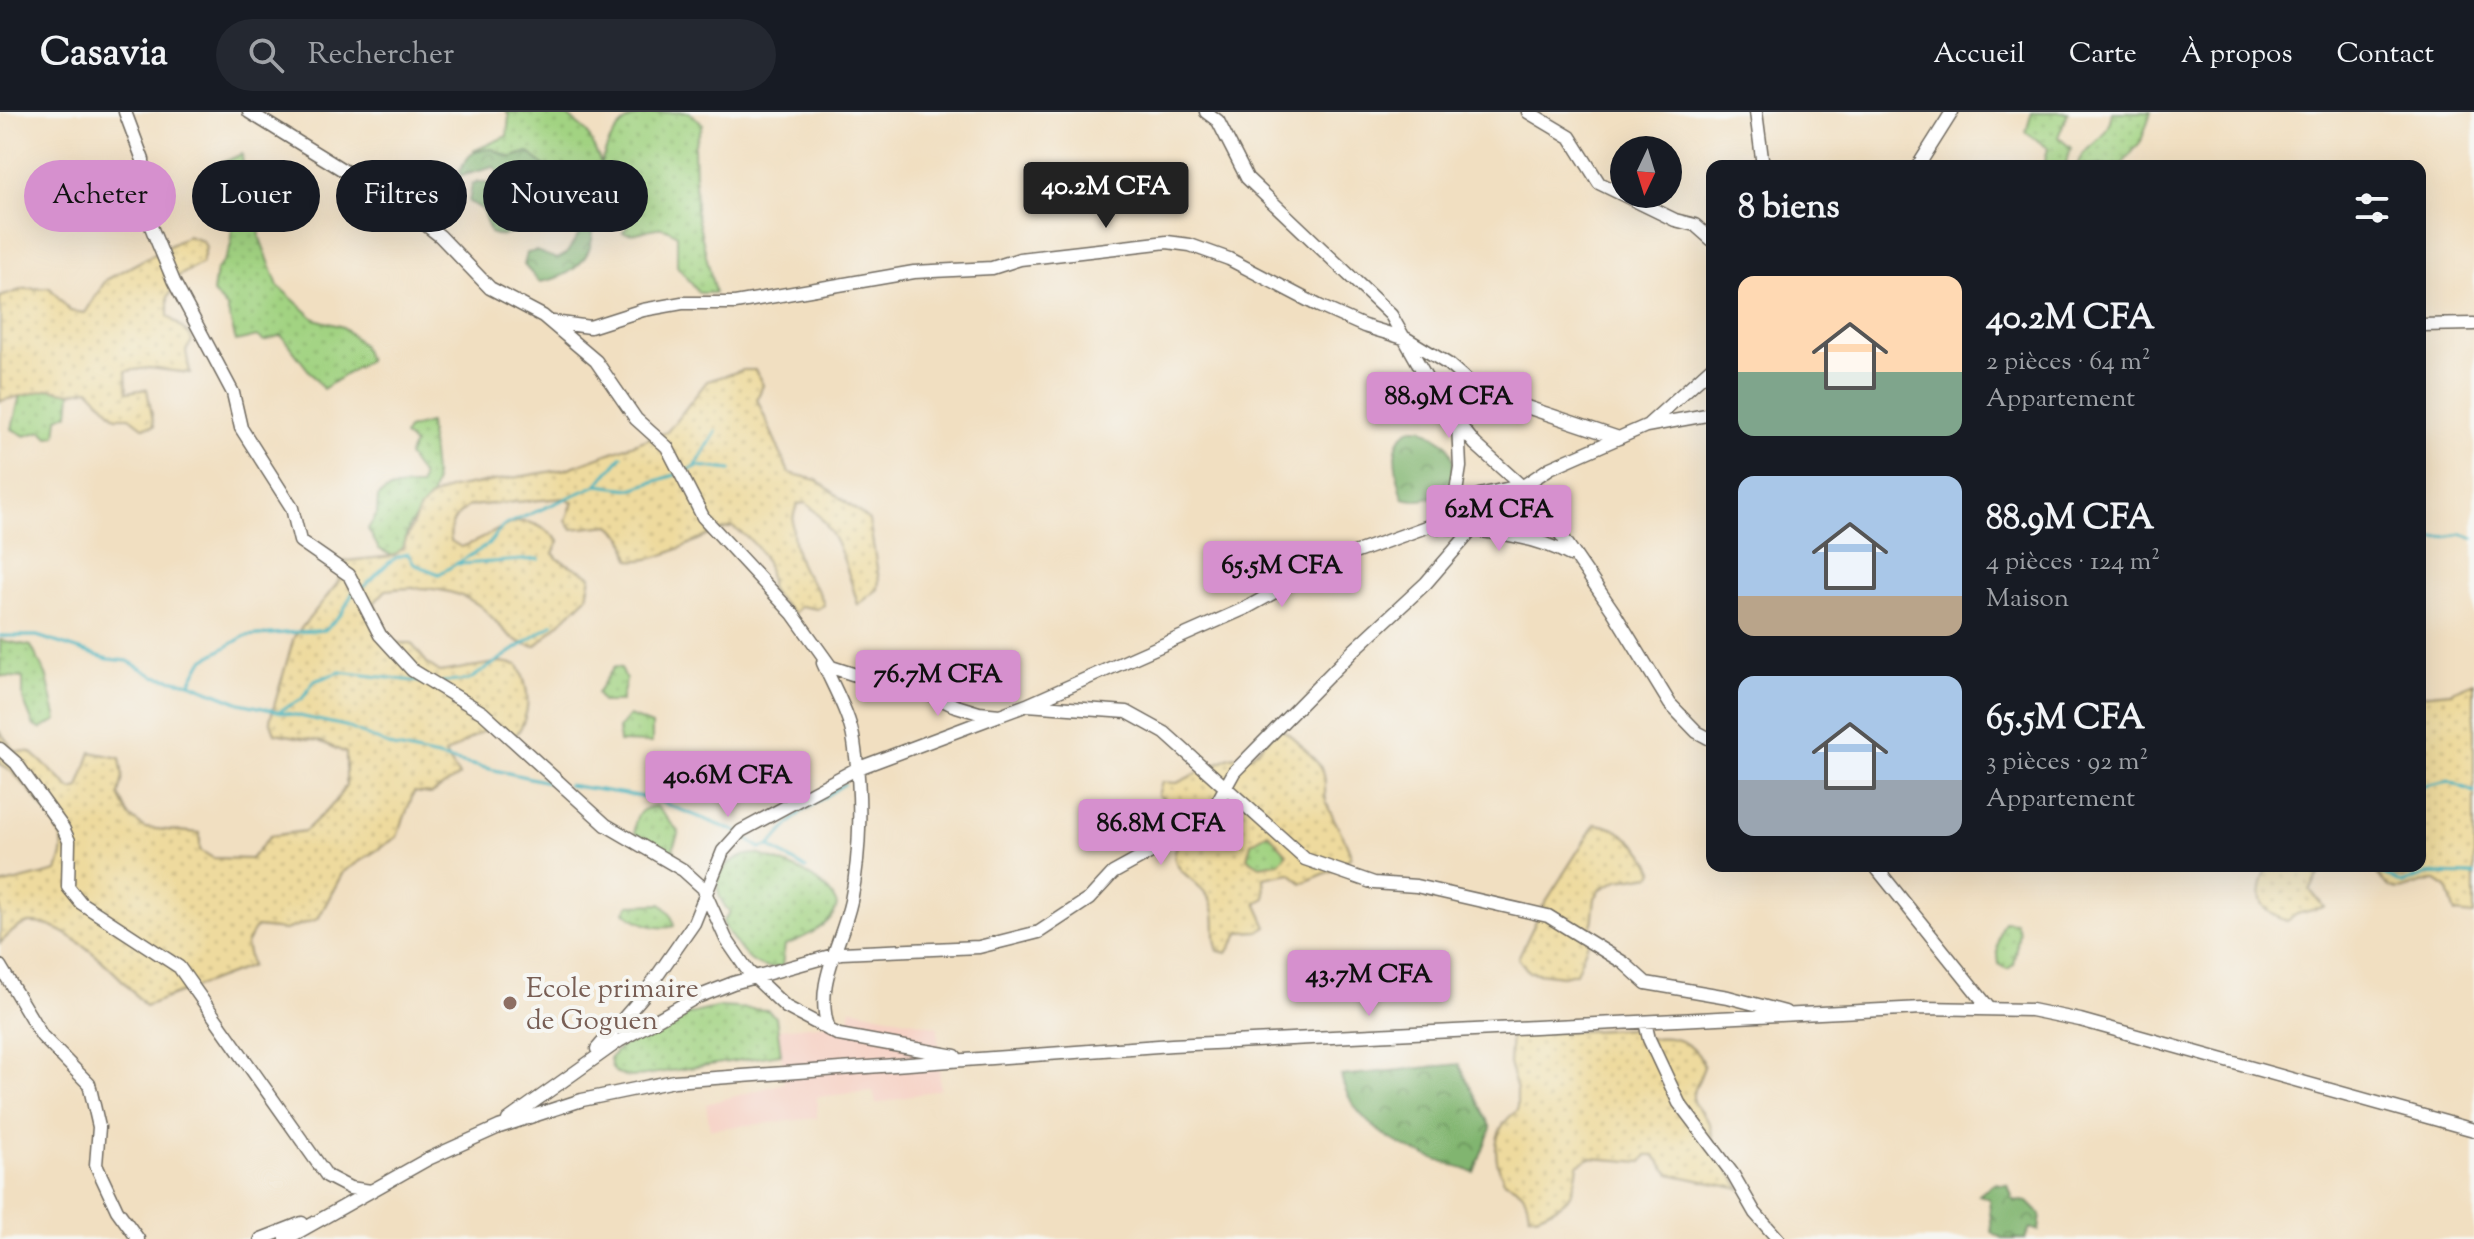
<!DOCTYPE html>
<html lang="fr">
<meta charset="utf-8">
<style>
:root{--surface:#171b24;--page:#242831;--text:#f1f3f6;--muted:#9ea1a6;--line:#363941;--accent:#d690ce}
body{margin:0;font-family:"Sorts Mill Goudy",serif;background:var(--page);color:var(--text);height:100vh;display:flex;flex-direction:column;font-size:30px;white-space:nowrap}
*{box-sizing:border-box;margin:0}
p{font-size:26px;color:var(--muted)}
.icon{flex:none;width:44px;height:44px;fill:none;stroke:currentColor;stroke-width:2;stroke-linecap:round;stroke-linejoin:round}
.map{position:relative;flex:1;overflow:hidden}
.sheet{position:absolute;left:1706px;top:48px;width:720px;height:712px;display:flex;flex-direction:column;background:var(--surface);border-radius:16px;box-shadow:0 8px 32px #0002}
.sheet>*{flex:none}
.top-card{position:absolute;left:24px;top:48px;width:760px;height:72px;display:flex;gap:16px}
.needle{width:52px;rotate:184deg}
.tools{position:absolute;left:1610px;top:24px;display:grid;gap:16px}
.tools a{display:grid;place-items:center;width:72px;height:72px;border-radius:50%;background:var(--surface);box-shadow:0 8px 32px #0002;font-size:40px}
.price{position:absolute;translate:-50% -68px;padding:0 18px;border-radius:8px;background:var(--accent);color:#111;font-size:26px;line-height:52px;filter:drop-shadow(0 2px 4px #0008)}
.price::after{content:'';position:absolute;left:50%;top:48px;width:24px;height:18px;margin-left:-12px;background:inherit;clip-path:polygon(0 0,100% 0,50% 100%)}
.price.selected{background:#222;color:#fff}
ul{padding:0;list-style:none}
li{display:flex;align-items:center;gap:24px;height:200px;padding:0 32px}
li span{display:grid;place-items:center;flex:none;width:224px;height:160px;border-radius:16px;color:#555}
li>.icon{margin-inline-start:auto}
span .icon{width:96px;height:96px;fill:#fffc;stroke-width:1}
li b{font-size:34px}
h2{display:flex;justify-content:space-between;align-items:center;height:96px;padding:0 32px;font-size:34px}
.pill{padding:0 28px;border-radius:36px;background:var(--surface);box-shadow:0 8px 32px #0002;font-size:28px;line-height:72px}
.pill.selected{background:var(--accent);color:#111}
header{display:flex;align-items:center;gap:48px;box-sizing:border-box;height:112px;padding:0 40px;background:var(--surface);border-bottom:2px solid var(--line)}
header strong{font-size:38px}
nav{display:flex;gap:44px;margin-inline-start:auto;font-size:28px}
.search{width:560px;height:72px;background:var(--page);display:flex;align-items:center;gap:20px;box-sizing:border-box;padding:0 28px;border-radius:44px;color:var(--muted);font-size:30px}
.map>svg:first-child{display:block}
.built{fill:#f6d1c5}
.grass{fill:url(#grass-dots);stroke:#667f56;stroke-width:2}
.forest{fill:url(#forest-crowns);stroke:#56704e;stroke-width:2}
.sand{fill:url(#sand-dots);stroke:#8c8264;stroke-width:2;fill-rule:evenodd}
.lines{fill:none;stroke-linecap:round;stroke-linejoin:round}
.stream{stroke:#45b4bf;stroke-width:3}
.minor-casing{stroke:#706a60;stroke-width:15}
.minor{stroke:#fff;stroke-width:12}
.education-dot{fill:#8d6e63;stroke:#f6f6f2;stroke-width:3}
.labels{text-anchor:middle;stroke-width:8;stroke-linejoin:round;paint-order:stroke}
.education-label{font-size:28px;fill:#785e54;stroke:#f6f6f2;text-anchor:start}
</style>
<header>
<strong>Casavia</strong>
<div class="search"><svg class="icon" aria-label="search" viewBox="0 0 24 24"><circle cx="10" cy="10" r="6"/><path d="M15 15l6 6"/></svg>Rechercher</div>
<nav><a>Accueil</a><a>Carte</a><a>À propos</a><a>Contact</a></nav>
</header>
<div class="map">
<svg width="2474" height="1127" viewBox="0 0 2474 1127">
<defs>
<pattern id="grass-dots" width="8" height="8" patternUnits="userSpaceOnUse" patternTransform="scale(2)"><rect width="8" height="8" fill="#a2d382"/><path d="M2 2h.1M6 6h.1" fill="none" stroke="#8cb570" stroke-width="1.8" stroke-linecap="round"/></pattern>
<pattern id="forest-crowns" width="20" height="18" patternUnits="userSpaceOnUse" patternTransform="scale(2)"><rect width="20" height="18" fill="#81b570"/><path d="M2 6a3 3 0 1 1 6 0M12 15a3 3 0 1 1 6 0" fill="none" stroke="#6a935c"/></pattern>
<pattern id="sand-dots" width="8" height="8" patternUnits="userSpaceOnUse" patternTransform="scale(2)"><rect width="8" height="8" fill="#eeda9e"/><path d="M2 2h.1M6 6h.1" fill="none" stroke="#cb8" stroke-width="1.8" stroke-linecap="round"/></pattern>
</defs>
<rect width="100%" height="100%" fill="#f6f6f2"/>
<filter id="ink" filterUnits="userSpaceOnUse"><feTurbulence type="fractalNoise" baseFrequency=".0125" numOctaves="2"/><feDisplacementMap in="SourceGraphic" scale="16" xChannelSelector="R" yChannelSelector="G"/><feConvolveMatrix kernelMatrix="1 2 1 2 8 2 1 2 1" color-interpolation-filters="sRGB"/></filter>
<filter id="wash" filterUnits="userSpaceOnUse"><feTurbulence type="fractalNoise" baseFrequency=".006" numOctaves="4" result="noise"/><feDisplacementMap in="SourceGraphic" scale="32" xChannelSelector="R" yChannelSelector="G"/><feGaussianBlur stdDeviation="1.8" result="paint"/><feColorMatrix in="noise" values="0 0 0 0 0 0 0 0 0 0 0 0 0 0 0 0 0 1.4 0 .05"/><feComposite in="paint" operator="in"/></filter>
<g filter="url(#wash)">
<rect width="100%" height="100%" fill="#f1dfc1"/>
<path class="built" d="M851 896 938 915 940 977 876 992 873 979 817 985V1006L710 1017 706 992 784 971 779 917 848 910Z"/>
<path class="grass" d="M506 0H563L587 20 601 51C618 0 636 0 689 0L703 12 694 35 696 100 715 181H699L677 154V123C654 105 644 127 623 120L635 102 617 84 601 52 555 73 546 55 520 42 511 46 493 37 473 39 507 24 509 4Z
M2032 0H2068L2058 25 2071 36 2065 54H2044L2048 36 2026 20Z
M2112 0H2151L2141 29 2121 54H2077C2083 31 2107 33 2112 0Z
M242 42 244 68 258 94 260 126 278 174 315 207 343 215 362 233 368 248 323 277 281 223 264 229 257 224 236 229 227 196 213 181 216 158C247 130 226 86 214 54Z
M50 277 71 281 69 301 58 306 56 324 48 325 42 319 25 324 12 317 20 283Z
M429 311 435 372 431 385 409 414 402 437 393 444 379 437 368 417 377 402 378 385C390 373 405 374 421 374L422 364 408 344 414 332 404 324 407 317Z
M0 528 31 534 47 565 57 608 41 617 34 614 23 587V566L0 564Z
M614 555 621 556 626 568 621 590H602L597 581Z
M629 604 652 613V631L619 630 618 617Z
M656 694 679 720 673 736 676 745 672 747 635 721C633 704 640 696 656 694Z
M1268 721 1287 741 1280 751 1260 754 1247 746 1251 730Z
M757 742C783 751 826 764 837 793 834 813 802 827 785 833L782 854C754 863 740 838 726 817L723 810 730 800C704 774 723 743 757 742Z
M661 792C670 799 672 803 674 814 658 819 638 811 625 800L629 793Z
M2004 809 2015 810 2019 820 2013 853 2008 857 1999 852C1997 836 1996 824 2004 809Z
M721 895 767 898 776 905 781 942 632 965C617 963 611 961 610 946 636 915 683 902 721 895Z"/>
<path class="forest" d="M492 37 511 46 528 40 546 55 561 91 551 109 534 106C518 116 510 129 490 121L482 97 469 90 472 73 479 70 489 72 498 61 494 55 461 64 459 60C469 42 470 39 492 37Z
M586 112 593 114C594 148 570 166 539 170L524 153 527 141 536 139 557 147 566 142Z
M1412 316H1422L1447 332 1453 347V377C1439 386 1419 391 1403 386 1397 361 1385 331 1412 316Z
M1459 952 1491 1016 1474 1060C1422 1045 1355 1023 1341 964Z
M1994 1071 2008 1073 2013 1088 2028 1090 2041 1103 2039 1119 2030 1116 2025 1127H2004L1992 1120 1989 1087 1979 1083Z"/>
<path class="sand" d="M187 124 203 129 206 135 202 151 179 164 168 185V204L190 223 192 229 186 239 190 261 149 256 126 259 127 280 147 277 154 314 143 315 130 305H116L89 277 71 281 50 277 0 289V185L24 177 50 176 70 199 85 201 106 168Z
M743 258H755L763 273 757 287 789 361 817 368 869 408 879 468 878 477 858 493C847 455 837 416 806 391L798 392C787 410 795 449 808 466 816 477 820 479 824 493L817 497 801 494 793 502 770 478C772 449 757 429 732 415 699 423 664 451 630 448L624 426 610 413 572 417 566 408 573 390 565 386 469 394C456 403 448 412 451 429L461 435C503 422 517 389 559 429L553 441 558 447 591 464 587 485 536 534C508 534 497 505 477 492 451 475 416 474 386 478L374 491 392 531H411L428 552 440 560 501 550 518 553C531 579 532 604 513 627L495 612 445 642 459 664 431 682 414 680 397 725 343 760 318 807 285 818 256 815 246 832 251 854 145 894C123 867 68 809 31 811 18 812 9 823 0 831V773L57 759C60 749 64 740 62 729 57 711 16 657 0 652V620L15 639 31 640 72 678 79 676 91 640 120 646 123 665 119 683 129 704 145 716 200 721V738L213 746 251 747 270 724 305 719 335 690 346 673V641L319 629 275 621 270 608 294 525 337 472 346 449 393 444 402 437 419 398 431 385 451 376 566 357 667 320 707 269Z
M2474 570V803L2455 801 2447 776 2436 769C2405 768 2398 797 2372 754H2384L2386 760 2402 767 2428 756 2424 737 2420 734V583L2450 580Z
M1279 616C1289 620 1319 649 1323 660 1327 670 1323 682 1327 692 1334 711 1346 724 1351 744L1343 754 1302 771 1290 761 1264 766 1265 786 1256 791 1267 815 1260 819 1240 820 1227 841 1218 839C1212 825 1217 810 1213 796 1205 763 1150 759 1187 720V703L1158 683 1162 670 1177 671 1230 645 1253 642ZM1268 721 1287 741 1279 751 1260 754 1247 746 1251 731Z
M1595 712C1621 714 1644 736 1654 759L1652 763 1618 768 1601 777 1595 786 1591 823 1576 861 1563 864 1529 860 1518 846 1543 794Z
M2268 754H2325L2310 778 2324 795 2297 802 2287 809C2254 797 2257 782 2268 754Z
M1634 917 1649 927C1673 922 1697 931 1704 955L1693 982V990L1710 1012 1714 1036 1741 1077 1670 1062 1654 1043H1647L1642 1050 1590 1046 1578 1053C1574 1085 1568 1092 1536 1104L1529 1102C1527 1082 1522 1077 1504 1069 1491 1043 1493 1015 1517 999V978L1509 952 1511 922Z"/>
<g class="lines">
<path class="stream" d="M695 355 716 320
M686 359 698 354 731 358
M597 373 631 377 678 362
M2420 429 2462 422 2474 426
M459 452 539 447
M360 477C378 466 385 446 408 442L414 452 439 462 488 433 503 414 597 373 622 344
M0 524H37L108 547 128 549 154 564 190 571 240 591 345 614 393 635 552 671
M442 570 469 568 553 512
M190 571 202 549 245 524 325 518 342 501 353 480
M281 598 302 587 314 569 340 560 422 570
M568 673 651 686 737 720
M2420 675 2448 669 2474 680
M743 724 760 736 769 734 800 701 844 672
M769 734 806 757
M2377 754 2380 760 2402 772 2428 762 2474 763"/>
</g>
</g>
<g filter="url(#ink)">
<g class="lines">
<g class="minor-casing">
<path id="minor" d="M125 0 143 48 146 102 154 122 174 170 233 281 241 316 292 396 300 429 349 463 380 523 412 558 483 601 606 713 683 758 703 776 726 827 748 859 786 895 839 923 955 944
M249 0 403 95 440 124 490 176 543 204 596 249 636 307 667 335 703 405 793 502 831 555 868 567 898 566 953 593 979 601 1000 603 1027 593 1127 600 1165 621 1305 747 1374 771 1416 774 1548 804 1624 851 1646 871 1728 885 1785 900
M1206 0 1218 9 1247 66 1391 203 1430 272 1439 280 1458 311 1475 332 1538 389 1613 499 1670 592 1697 620 1712 628
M1528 0 1570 25 1599 71 1675 108 1695 113 1712 128
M1756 0 1763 54
M1918 54 1952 0
M553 210 590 215 643 198 682 191H735L914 160 992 156 1020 147 1167 130 1190 133 1229 147 1319 194 1364 214 1407 227 1448 252 1479 279 1619 326
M2420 213 2474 212
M1649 312 1712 255
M1453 399 1460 355 1458 311
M1430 414C1476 419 1529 420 1570 443
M823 551C834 576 850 603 854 630 862 681 861 739 851 789 841 834 813 873 829 918
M1027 593 1246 496 1329 450 1437 411 1479 383 1515 375
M0 637 16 651 63 716 69 729 68 775 81 791 179 855 327 1064 350 1076 371 1079
M1875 754 1989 896
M0 854 42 924 89 972 99 1015 96 1053 117 1098 138 1127
M1645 910 1649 927 1679 991 1732 1061 1755 1101 1778 1127
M597 937 643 884 694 811 723 739 741 719 856 657 997 604
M508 1008 619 929 695 886 733 871 841 841 979 835 1039 820 1089 787 1113 761 1193 717 1213 698 1234 660 1354 538 1426 471 1492 395 1550 356 1646 314 1712 302
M261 1127 302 1111
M286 1127 428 1047 499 1015 582 988 674 969 1172 933 1923 896 2031 898 2080 908 2474 1018"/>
</g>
<use href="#minor" class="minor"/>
</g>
</g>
<circle class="education-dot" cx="510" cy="891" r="8"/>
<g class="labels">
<g class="education-label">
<text x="526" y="885">Ecole primaire<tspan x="526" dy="32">de Goguen</tspan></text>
</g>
</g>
</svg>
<div class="tools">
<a><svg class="needle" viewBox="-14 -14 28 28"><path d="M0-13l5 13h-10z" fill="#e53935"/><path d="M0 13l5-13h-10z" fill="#9ea1a6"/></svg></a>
</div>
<b class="price selected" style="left:1106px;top:118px">40.2M CFA</b>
<b class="price" style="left:1449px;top:328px">88.9M CFA</b>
<b class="price" style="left:1499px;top:441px">62M CFA</b>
<b class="price" style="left:1282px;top:497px">65.5M CFA</b>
<b class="price" style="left:938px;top:606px">76.7M CFA</b>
<b class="price" style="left:728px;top:707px">40.6M CFA</b>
<b class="price" style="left:1161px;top:755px">86.8M CFA</b>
<b class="price" style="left:1369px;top:906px">43.7M CFA</b>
<div class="top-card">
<a class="pill selected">Acheter</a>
<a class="pill">Louer</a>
<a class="pill">Filtres</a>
<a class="pill">Nouveau</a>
</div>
<section class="sheet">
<h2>8 biens<svg class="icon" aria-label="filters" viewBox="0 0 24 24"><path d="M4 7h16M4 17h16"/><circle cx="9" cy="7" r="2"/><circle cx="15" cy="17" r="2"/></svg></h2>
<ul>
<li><span style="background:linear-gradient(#ffd9b3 60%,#7fa58c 0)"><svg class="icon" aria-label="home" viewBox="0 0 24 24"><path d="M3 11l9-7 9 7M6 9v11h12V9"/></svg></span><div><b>40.2M CFA</b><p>2 pièces · 64 m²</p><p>Appartement</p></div></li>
<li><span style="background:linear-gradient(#a9c7e8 75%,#b9a48a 0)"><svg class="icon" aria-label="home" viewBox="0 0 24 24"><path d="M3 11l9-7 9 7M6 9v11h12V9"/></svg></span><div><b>88.9M CFA</b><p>4 pièces · 124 m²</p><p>Maison</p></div></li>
<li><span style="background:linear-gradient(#a9c7e8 65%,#9aa5b1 0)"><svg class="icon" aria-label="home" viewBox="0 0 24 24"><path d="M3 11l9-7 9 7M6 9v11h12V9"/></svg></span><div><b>65.5M CFA</b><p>3 pièces · 92 m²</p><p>Appartement</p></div></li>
</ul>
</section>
</div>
